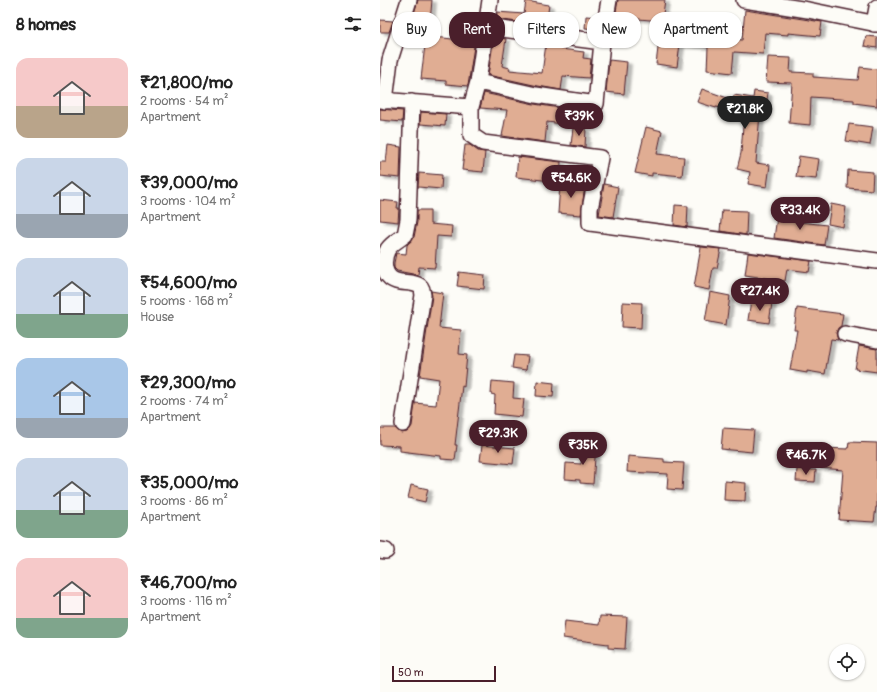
<!DOCTYPE html>
<meta charset="utf-8">
<style>
:root{--surface:#fff;--page:#f6f6f6;--text:#222;--muted:#767676;--accent:#4a1f2b}
body{margin:0;font-family:Pangolin,sans-serif;background:var(--page);color:var(--text);height:100vh;display:flex;flex-direction:column;font-size:15px;white-space:nowrap}
*{box-sizing:border-box;margin:0}
p{font-size:13px;color:var(--muted)}
.icon{flex:none;width:22px;height:22px;fill:none;stroke:currentColor;stroke-width:2;stroke-linecap:round;stroke-linejoin:round}
.map{position:relative;flex:1;overflow:hidden}
.side{display:flex;flex-direction:column;background:var(--surface);width:380px}
.side>*{flex:none}
.top-card{position:absolute;left:12px;top:12px;width:380px;height:36px;display:flex;gap:8px}
.controls{position:absolute;left:449px;top:644px;display:grid;gap:8px}
.controls a{display:grid;place-items:center;width:36px;height:36px;border-radius:50%;background:var(--surface);box-shadow:0 1px 3px #0004;font-size:20px}
.scale{position:absolute;left:12px;bottom:10px;width:104px;box-sizing:border-box;padding-left:4px;border:2px solid #4a1f2b;border-top:0;font-size:11px;line-height:14px;white-space:nowrap;color:#4a1f2b;-webkit-text-stroke:3px #fdfcf7;paint-order:stroke}
.price{position:absolute;translate:-50% -34px;padding:0 9px;border-radius:14px;background:var(--accent);color:#fff;font-size:13px;line-height:26px;filter:drop-shadow(0 1px 2px #0008)}
.price::after{content:'';position:absolute;left:50%;top:24px;width:12px;height:9px;margin-left:-6px;background:inherit;clip-path:polygon(0 0,100% 0,50% 100%)}
.price.active{background:#222;color:#fff}
ul{padding:0;list-style:none}
li{display:flex;align-items:center;gap:12px;height:100px;padding:0 16px}
li span{display:grid;place-items:center;flex:none;width:112px;height:80px;border-radius:12px;color:#555}
li>.icon{margin-inline-start:auto}
span .icon{width:48px;height:48px;fill:#fffc;stroke-width:1}
li b{font-size:17px}
h2{display:flex;justify-content:space-between;align-items:center;height:48px;padding:0 16px;font-size:17px}
.tag{padding:0 14px;border-radius:16px;background:var(--surface);box-shadow:0 1px 3px #0004;font-size:14px;line-height:36px}
.tag.active{background:var(--accent);color:#fff}
main{display:flex;flex:1;min-height:0}
.map>svg:first-child{display:block}
.building{fill:#e0ad93;stroke:#4a1f2b;filter:url(#shadow)}
.lines{fill:none;stroke-linecap:round;stroke-linejoin:round}
.minor-casing{stroke:#4a1f2b;stroke-width:18}
.minor{stroke:#fdfcf7;stroke-width:15}
</style>
<main>
<section class="side">
<h2>8 homes<svg class="icon" aria-label="filters" viewBox="0 0 24 24"><path d="M4 7h16M4 17h16"/><circle cx="9" cy="7" r="2"/><circle cx="15" cy="17" r="2"/></svg></h2>
<ul>
<li><span style="background:linear-gradient(#f6c9c9 60%,#b9a48a 0)"><svg class="icon" aria-label="home" viewBox="0 0 24 24"><path d="M3 11l9-7 9 7M6 9v11h12V9"/></svg></span><div><b>₹21,800/mo</b><p>2 rooms · 54 m²</p><p>Apartment</p></div></li>
<li><span style="background:linear-gradient(#c9d6e8 70%,#9aa5b1 0)"><svg class="icon" aria-label="home" viewBox="0 0 24 24"><path d="M3 11l9-7 9 7M6 9v11h12V9"/></svg></span><div><b>₹39,000/mo</b><p>3 rooms · 104 m²</p><p>Apartment</p></div></li>
<li><span style="background:linear-gradient(#c9d6e8 70%,#7fa58c 0)"><svg class="icon" aria-label="home" viewBox="0 0 24 24"><path d="M3 11l9-7 9 7M6 9v11h12V9"/></svg></span><div><b>₹54,600/mo</b><p>5 rooms · 168 m²</p><p>House</p></div></li>
<li><span style="background:linear-gradient(#a9c7e8 75%,#9aa5b1 0)"><svg class="icon" aria-label="home" viewBox="0 0 24 24"><path d="M3 11l9-7 9 7M6 9v11h12V9"/></svg></span><div><b>₹29,300/mo</b><p>2 rooms · 74 m²</p><p>Apartment</p></div></li>
<li><span style="background:linear-gradient(#c9d6e8 65%,#7fa58c 0)"><svg class="icon" aria-label="home" viewBox="0 0 24 24"><path d="M3 11l9-7 9 7M6 9v11h12V9"/></svg></span><div><b>₹35,000/mo</b><p>3 rooms · 86 m²</p><p>Apartment</p></div></li>
<li><span style="background:linear-gradient(#f6c9c9 75%,#7fa58c 0)"><svg class="icon" aria-label="home" viewBox="0 0 24 24"><path d="M3 11l9-7 9 7M6 9v11h12V9"/></svg></span><div><b>₹46,700/mo</b><p>3 rooms · 116 m²</p><p>Apartment</p></div></li>
</ul>
</section>
<div class="map">
<svg width="497" height="692" viewBox="0 0 497 692">
<defs>
<filter id="shadow"><feDropShadow dx="4.5" dy="2.5" stdDeviation="1" flood-color="#0004"/></filter>
</defs>
<rect width="100%" height="100%" fill="#fdfcf7"/>
<filter id="ink" filterUnits="userSpaceOnUse"><feTurbulence type="fractalNoise" baseFrequency=".025" numOctaves="2"/><feDisplacementMap in="SourceGraphic" scale="8" xChannelSelector="R" yChannelSelector="G"/><feConvolveMatrix kernelMatrix="1 2 1 2 8 2 1 2 1" color-interpolation-filters="sRGB"/></filter>
<g filter="url(#ink)">
<path class="building" d="M38 0H52L49 34 28 33Z
M238 0H285L282 21 235 17Z
M146 1 169 5 166 26 116 19 117 12 144 14Z
M365 10 442 22 440 36 408 33V35L385 33 383 54 354 52 352 73 327 70 328 47 300 44 297 67 276 64 281 24 303 26 302 30 328 33V36L362 40Z
M206 16 217 17 215 29 205 28Z
M0 20 13 21 9 32H0Z
M81 32 96 33 88 86 66 84V81L41 79 46 36 81 40Z
M486 36 497 37V48L484 46Z
M114 37 126 39 122 66 130 68 129 70 162 73 166 44 181 46V49L204 52 203 58 211 59 209 78 183 76 181 90 158 86 108 75Z
M388 57 411 58 410 72 433 73V77L478 80 480 67 497 69V106L474 103V100L431 97 430 125 409 123 412 83 386 82Z
M229 60 247 62 244 94 226 92Z
M322 89 353 100 354 95 373 98 374 91 388 93 385 113H380L376 163 390 165 387 187 368 184 370 172 357 169 361 153 364 112 336 107V108L317 102Z
M104 93 154 104 193 110 191 125 167 122 165 142 122 136 127 110 100 108Z
M0 109 23 111 22 122 0 120Z
M41 112 66 114 65 126 40 124Z
M469 124 493 127 490 145 466 141Z
M266 127 282 131 277 154 304 157 302 176 272 173V176L255 173Z
M193 128 206 129 205 147 191 145Z
M8 145 21 147 20 178 0 176V162H6Z
M85 145H90L98 151 105 152 103 172 82 170Z
M419 156 439 159 436 179 416 177Z
M138 157 181 162 180 182 136 177Z
M468 170 493 172 492 190 467 188Z
M39 173 62 175 61 189 38 187Z
M180 184 205 186 201 215 178 213Z
M224 184 238 187 233 217 219 215Z
M0 200 18 202 17 208H19L18 222 0 220Z
M451 204 466 207 463 227 448 224Z
M295 205 308 206 307 227 294 225Z
M37 210H50V224L72 226 71 237 57 236 55 268 39 267 38 275 17 271 14 268V263L16 253 26 254 27 245 34 237 37 222Z
M342 210 367 211 366 235 340 231Z
M397 217 411 219V221L447 225 444 245 394 238Z
M321 247 341 249 337 268H333L329 290 314 287Z
M368 253 431 261 429 272 407 269 405 281 365 275Z
M79 272 105 275 104 289 77 286Z
M51 291 63 293 59 328 81 330 79 354 87 355 84 387 82 386 75 445H77L75 460 61 459V456L20 451V446L0 445V428H15L21 433 27 432 30 429 32 426 35 403 56 405 59 379 40 376 52 296Z
M330 292 350 296 346 325 325 321Z
M371 300 392 303 389 323 368 320Z
M243 302 262 303 261 328 242 327Z
M417 308 463 314 461 326 458 328 456 333 458 340 451 339 445 374 427 371V373L410 370 417 330H414Z
M479 346 497 349V372L475 369Z
M134 355 148 356 146 370 132 368Z
M112 381 134 383 133 398 144 399 142 417 114 414 115 395 111 394Z
M157 381 174 383 173 397 156 396Z
M343 428 374 430 372 452 341 449Z
M469 442 497 443V507H496L494 522 459 520 463 470 441 468 442 448 468 449Z
M203 444 216 445 213 484 200 483V480L185 479 186 463 201 464Z
M102 445 135 448 133 464 100 461Z
M248 456 284 459V462L304 463 302 490 287 489 288 474 247 472Z
M417 469 436 470 435 482 416 481Z
M345 481 366 483 365 501 344 500Z
M31 485 48 489 45 502 28 498Z
M220 616 247 617 245 649 228 648V644L183 638 185 621 219 625Z"/>
<g class="lines">
<g class="minor-casing">
<path id="minor" d="M364 0 428 10 497 24
M494 24 497 7
M106 27 222 42 229 0
M98 82 156 95 216 104 222 42
M0 100 91 107V135L103 143 220 158 210 209V223L497 261
M5 101 10 60 29 0
M91 107 98 82 110 0
M465 334 497 340
M23 424 43 295C42 291 43 287 38 285 32 282 23 283 16 281 3 277 2 260 8 249 12 243 20 239 25 235L28 220 32 102
M0 550 6 551"/>
</g>
<use href="#minor" class="minor"/>
</g>
</g>
</svg>
<div class="controls">
<a><svg class="icon" aria-label="locate" viewBox="0 0 24 24"><circle cx="12" cy="12" r="6"/><path d="M12 2v4M12 18v4M2 12h4M18 12h4"/></svg></a>
</div>
<div class="scale">50 m</div>
<b class="price active" style="left:365px;top:130px">₹21.8K</b>
<b class="price" style="left:199px;top:137px">₹39K</b>
<b class="price" style="left:191px;top:199px">₹54.6K</b>
<b class="price" style="left:420px;top:231px">₹33.4K</b>
<b class="price" style="left:380px;top:312px">₹27.4K</b>
<b class="price" style="left:118px;top:454px">₹29.3K</b>
<b class="price" style="left:203px;top:466px">₹35K</b>
<b class="price" style="left:426px;top:476px">₹46.7K</b>
<div class="top-card">
<a class="tag">Buy</a>
<a class="tag active">Rent</a>
<a class="tag">Filters</a>
<a class="tag">New</a>
<a class="tag">Apartment</a>
</div>
</div>
</main>
